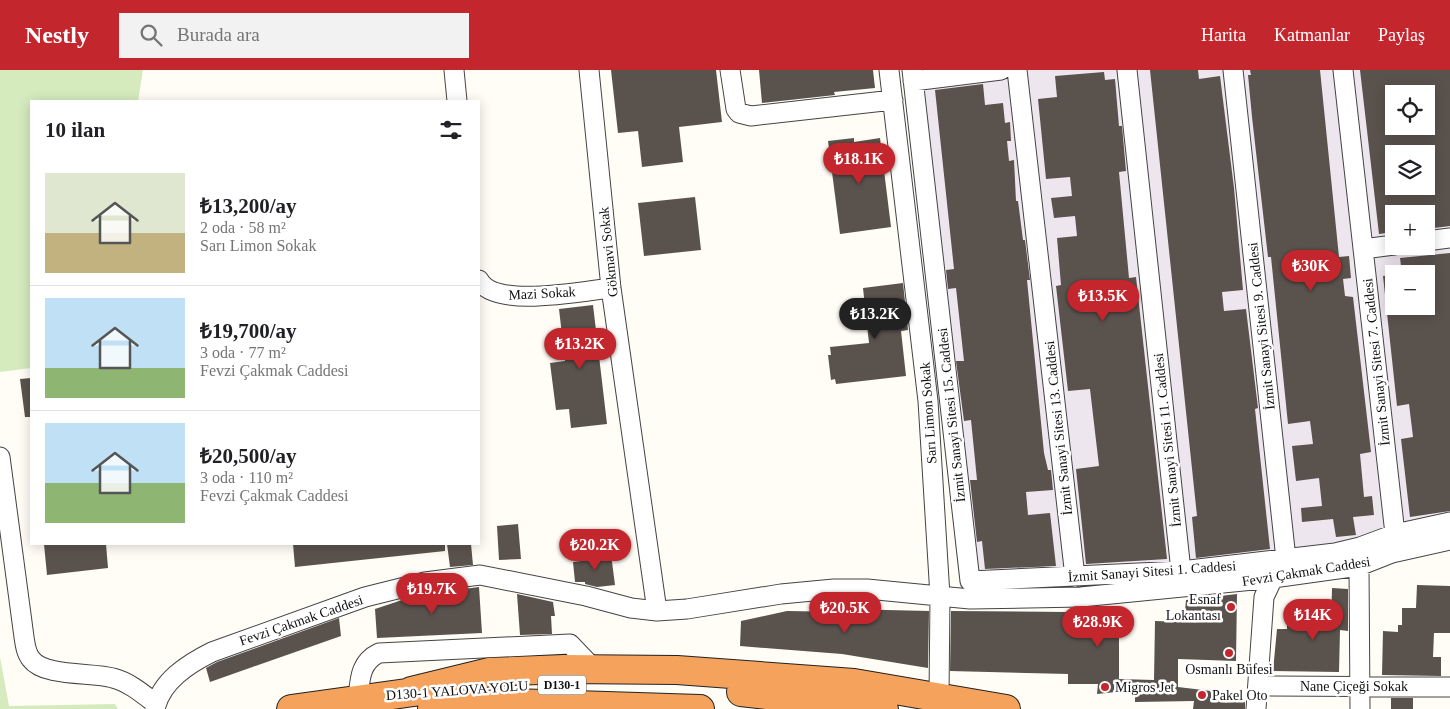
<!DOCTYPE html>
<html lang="tr">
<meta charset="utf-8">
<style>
:root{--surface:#fff;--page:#f2f2f2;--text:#202124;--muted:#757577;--line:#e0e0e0;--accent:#c4262e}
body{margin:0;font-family:Georgia,serif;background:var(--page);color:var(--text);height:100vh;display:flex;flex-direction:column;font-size:19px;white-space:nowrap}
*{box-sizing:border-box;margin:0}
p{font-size:16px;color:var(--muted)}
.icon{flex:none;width:28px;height:28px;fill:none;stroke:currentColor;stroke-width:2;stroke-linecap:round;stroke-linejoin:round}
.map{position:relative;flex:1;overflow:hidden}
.details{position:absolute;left:30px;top:30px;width:450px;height:445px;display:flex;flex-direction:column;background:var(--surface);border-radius:0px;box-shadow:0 2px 12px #0003}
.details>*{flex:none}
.controls{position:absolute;left:1385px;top:15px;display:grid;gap:10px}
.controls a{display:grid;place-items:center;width:50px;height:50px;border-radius:0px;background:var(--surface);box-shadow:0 2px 12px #0003;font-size:25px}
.price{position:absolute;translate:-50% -42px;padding:0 11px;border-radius:18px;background:var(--accent);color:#fff;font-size:16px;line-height:32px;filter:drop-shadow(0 1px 2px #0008)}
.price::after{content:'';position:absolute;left:50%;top:30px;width:15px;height:11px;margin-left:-8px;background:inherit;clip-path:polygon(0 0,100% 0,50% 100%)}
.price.on{background:#222;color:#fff}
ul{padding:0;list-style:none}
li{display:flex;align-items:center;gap:15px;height:125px;padding:0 15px}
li+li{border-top:1px solid var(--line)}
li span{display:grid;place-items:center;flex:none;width:140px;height:100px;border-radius:0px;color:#555}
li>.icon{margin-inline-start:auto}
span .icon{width:60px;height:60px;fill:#fffc;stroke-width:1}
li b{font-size:21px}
h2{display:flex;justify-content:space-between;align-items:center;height:60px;padding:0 15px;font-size:21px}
header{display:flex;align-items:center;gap:30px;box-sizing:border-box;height:70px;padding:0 25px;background:var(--accent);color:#fff}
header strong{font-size:24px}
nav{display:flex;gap:28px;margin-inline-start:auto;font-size:18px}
.search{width:350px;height:45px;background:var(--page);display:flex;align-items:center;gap:12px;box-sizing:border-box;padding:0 18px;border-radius:0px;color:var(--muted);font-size:19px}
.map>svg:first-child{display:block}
.industrial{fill:#eee6ef;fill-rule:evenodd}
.green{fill:#d5ebbd}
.building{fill:#5a524d;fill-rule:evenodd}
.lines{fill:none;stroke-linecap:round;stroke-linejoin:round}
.minor-casing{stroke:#444;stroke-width:21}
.highway-casing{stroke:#222;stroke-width:30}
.minor{stroke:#fff;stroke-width:19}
.highway{stroke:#f5a25d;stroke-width:28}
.poi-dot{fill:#c4262e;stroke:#fff;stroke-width:2}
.labels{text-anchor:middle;stroke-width:5;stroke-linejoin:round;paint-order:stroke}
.shield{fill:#fff;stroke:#585858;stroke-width:1}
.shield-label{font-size:12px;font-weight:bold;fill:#111}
.street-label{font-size:14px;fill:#111;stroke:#fff}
.poi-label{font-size:14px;fill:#111;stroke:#fff;text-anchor:start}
</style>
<header>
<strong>Nestly</strong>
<div class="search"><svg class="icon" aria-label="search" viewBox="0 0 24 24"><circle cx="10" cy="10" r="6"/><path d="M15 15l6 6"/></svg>Burada ara</div>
<nav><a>Harita</a><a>Katmanlar</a><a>Paylaş</a></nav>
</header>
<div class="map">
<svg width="1450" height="639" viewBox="0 0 1450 639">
<rect width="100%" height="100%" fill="#fffdf5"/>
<path class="industrial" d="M903 0H1450V460L1177 509 960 518ZM1394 24H1426V56H1394ZM1394 84H1426V116H1394ZM1394 144H1426V176H1394ZM1394 204H1426V236H1394Z"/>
<path class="green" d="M0 0H143L138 31H31V298L0 302Z
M0 587 9 636 115 634 118 639H0Z"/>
<path class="building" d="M611 0H716L722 52 679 57 683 92 642 97 638 61 618 63Z
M759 0H873L875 18 834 22 835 25 762 33Z
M1150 0H1198L1199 9 1220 6 1234 118 1243 220 1222 222 1224 241 1246 239 1258 338 1255 339 1270 479 1196 488 1192 447 1197 446Z
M1250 0H1320L1339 187 1349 186 1351 208 1343 209 1345 226 1353 227 1371 382 1360 384 1364 427 1372 426 1374 445 1353 447 1356 465 1336 467 1333 449 1302 452 1301 438 1322 436 1319 408 1296 411 1292 376 1313 374 1310 351 1288 354 1271 187H1268L1252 47 1248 5H1251Z
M1360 0H1450V156L1426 159V144H1394V162L1379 164ZM1394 24H1426V56H1394ZM1394 84H1426V116H1394Z
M1104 2 1105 10 1115 9 1119 56H1122L1126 101 1119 102 1129 208 1136 207 1167 489 1086 494 1076 399 1099 396 1090 319 1068 321 1056 216 1061 215 1057 168 1077 166 1075 146 1054 148 1051 128 1072 126 1070 107 1046 109 1038 29 1057 27 1055 6Z
M983 14 985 35 1003 33 1005 53 1010 52 1011 71H1007L1009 91 1014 90 1016 131H1018L1023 170H1025L1030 210H1027L1044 383 1048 400H1051L1053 420 1026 422 1028 445 1050 443 1056 496 985 499 982 471 977 472 970 410H977L971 350 964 351 956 291H964L956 218 948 219 946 200 954 199 935 20Z
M854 68V72L880 68 891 157 840 164 828 71Z
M695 127 701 180 644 186 638 133Z
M1450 183V441L1410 447 1401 369 1413 367 1409 334 1397 336 1383 206 1394 205V236H1426V204H1402L1400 188Z
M903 213 908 260 901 261 906 306 836 314 835 309 831 310 828 285H831L830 277 869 273 863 218Z
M593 235 607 354 571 358 569 339 556 340 550 293 565 291 559 239Z
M31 308V347H25L20 309Z
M518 454 521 489 499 490 497 456Z
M44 474H106L108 498 47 505Z
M293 474H445V481L295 497Z
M447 474H471L473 495 450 497Z
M611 484 615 515 597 517 585 514V512H575L573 492 581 491 580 488Z
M1417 515 1450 516V563H1434L1433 587H1441V606L1382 605 1383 561 1398 562V555H1402V538H1416Z
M479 517 482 563 377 568 375 539 414 526Z
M1332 518 1348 519V561L1340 560 1339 602 1273 601 1277 559H1287V547H1302L1301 560H1331Z
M517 524 553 532 555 546H551L552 564 520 565Z
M1237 524 1236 591 1178 589V617L1211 621V625L1224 626V629L1245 632V639H1193L1194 631 1135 632V620L1097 624 1098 614H1068V604L950 601 951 541 1068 542V540L1119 539V609L1154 610 1155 551 1184 552 1186 530Z
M845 539 929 541 928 598 842 584 740 576 741 551 787 541 845 542Z
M339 548 341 566 210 612 206 598 217 592Z
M1391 628H1413V639H1391Z"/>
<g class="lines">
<g class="minor-casing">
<path id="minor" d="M454 0 457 31
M589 0 611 218 657 541
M730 0 736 39 739 43 751 46 893 30
M889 0 928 331 940 526 939 627
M912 0 970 511 1181 501 1335 483 1360 477 1395 464 1450 452
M1017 0 1075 507
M1127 0 1181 501
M1233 0 1286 489 1273 508 1264 527 1256 639
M1343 0 1395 464
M913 11 1001 0
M1426 171 1450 168
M1363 179 1394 175
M479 210C494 239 583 221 611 218
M0 387 24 567C25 574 26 583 31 589 44 607 92 602 113 608 129 612 143 624 156 634
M1359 496 1360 639
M1259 616 1450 617
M358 628C360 609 360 592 379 583L570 574 594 599
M155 639C161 611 188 594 212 582L365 527 425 512 480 505 586 526 631 538 657 541 687 539 781 524 834 519H867L970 529 1081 527 1273 508 1359 496 1392 483 1450 470"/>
</g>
<g class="highway-casing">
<path id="highway" d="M411 621 489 602 564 599 677 600 854 613 1006 639
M741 622 884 639
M291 639 428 620
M432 639 513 633 700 639"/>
</g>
<use href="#minor" class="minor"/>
<use href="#highway" class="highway"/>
</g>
<g class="poi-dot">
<circle cx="1231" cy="537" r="5"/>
<circle cx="1229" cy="583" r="5"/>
<circle cx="1105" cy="617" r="5"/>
<circle cx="1202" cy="625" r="5"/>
</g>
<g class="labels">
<rect class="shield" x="538" y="605.5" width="48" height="19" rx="4"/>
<g class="shield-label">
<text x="562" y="619">D130-1</text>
</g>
<g class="street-label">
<text transform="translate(608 182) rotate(-96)" y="5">Gökmavi Sokak</text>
<text transform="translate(542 223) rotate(-3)" y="5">Mazi Sokak</text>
<text transform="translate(1261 256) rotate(-96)" y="5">İzmit Sanayi Sitesi 9. Caddesi</text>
<text transform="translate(1376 292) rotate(-96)" y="5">İzmit Sanayi Sitesi 7. Caddesi</text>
<text transform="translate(928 343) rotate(-94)" y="5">Sarı Limon Sokak</text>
<text transform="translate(951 345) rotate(-96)" y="5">İzmit Sanayi Sitesi 15. Caddesi</text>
<text transform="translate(1058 358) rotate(-96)" y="5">İzmit Sanayi Sitesi 13. Caddesi</text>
<text transform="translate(1167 370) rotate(-96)" y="5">İzmit Sanayi Sitesi 11. Caddesi</text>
<text transform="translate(1152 501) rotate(-4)" y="5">İzmit Sanayi Sitesi 1. Caddesi</text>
<text transform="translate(1306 501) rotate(-9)" y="5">Fevzi Çakmak Caddesi</text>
<text transform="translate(301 550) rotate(-19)" y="5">Fevzi Çakmak Caddesi</text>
<text x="1354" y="621">Nane Çiçeği Sokak</text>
<text transform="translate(457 620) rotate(-4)" y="5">D130-1 YALOVA YOLU</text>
</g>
<g class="poi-label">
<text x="1221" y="534" text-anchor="end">Esnaf<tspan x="1221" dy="16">Lokantası</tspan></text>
<text x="1229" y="604" text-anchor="middle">Osmanlı Büfesi</text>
<text x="1115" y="622">Migros Jet</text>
<text x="1212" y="630">Pakel Oto</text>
</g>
</g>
</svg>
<div class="controls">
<a><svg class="icon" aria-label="locate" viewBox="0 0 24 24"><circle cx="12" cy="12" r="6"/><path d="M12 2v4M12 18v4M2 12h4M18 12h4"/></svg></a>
<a><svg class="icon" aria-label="layers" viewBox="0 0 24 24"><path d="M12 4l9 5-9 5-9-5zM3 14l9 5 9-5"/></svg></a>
<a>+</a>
<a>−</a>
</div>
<b class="price" style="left:859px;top:115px">₺18.1K</b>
<b class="price" style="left:1311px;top:222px">₺30K</b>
<b class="price" style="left:1103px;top:252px">₺13.5K</b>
<b class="price on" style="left:875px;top:270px">₺13.2K</b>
<b class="price" style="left:580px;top:300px">₺13.2K</b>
<b class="price" style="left:595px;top:501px">₺20.2K</b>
<b class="price" style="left:432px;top:545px">₺19.7K</b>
<b class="price" style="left:845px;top:564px">₺20.5K</b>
<b class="price" style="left:1313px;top:571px">₺14K</b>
<b class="price" style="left:1098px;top:578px">₺28.9K</b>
<section class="details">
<h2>10 ilan<svg class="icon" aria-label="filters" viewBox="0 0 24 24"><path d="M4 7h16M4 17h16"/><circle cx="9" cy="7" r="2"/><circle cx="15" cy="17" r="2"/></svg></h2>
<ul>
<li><span style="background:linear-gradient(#dfe7d0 60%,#c2b280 0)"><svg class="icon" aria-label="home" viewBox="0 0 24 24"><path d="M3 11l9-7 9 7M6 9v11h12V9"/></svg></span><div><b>₺13,200/ay</b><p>2 oda · 58 m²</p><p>Sarı Limon Sokak</p></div></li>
<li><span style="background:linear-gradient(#bfe0f5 70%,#8fb573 0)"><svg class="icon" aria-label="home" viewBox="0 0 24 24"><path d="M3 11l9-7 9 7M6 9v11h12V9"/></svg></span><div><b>₺19,700/ay</b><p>3 oda · 77 m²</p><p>Fevzi Çakmak Caddesi</p></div></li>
<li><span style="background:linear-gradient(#bfe0f5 60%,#8fb573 0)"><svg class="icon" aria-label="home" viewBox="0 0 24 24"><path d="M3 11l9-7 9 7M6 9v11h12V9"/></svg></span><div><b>₺20,500/ay</b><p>3 oda · 110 m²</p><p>Fevzi Çakmak Caddesi</p></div></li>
</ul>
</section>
</div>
